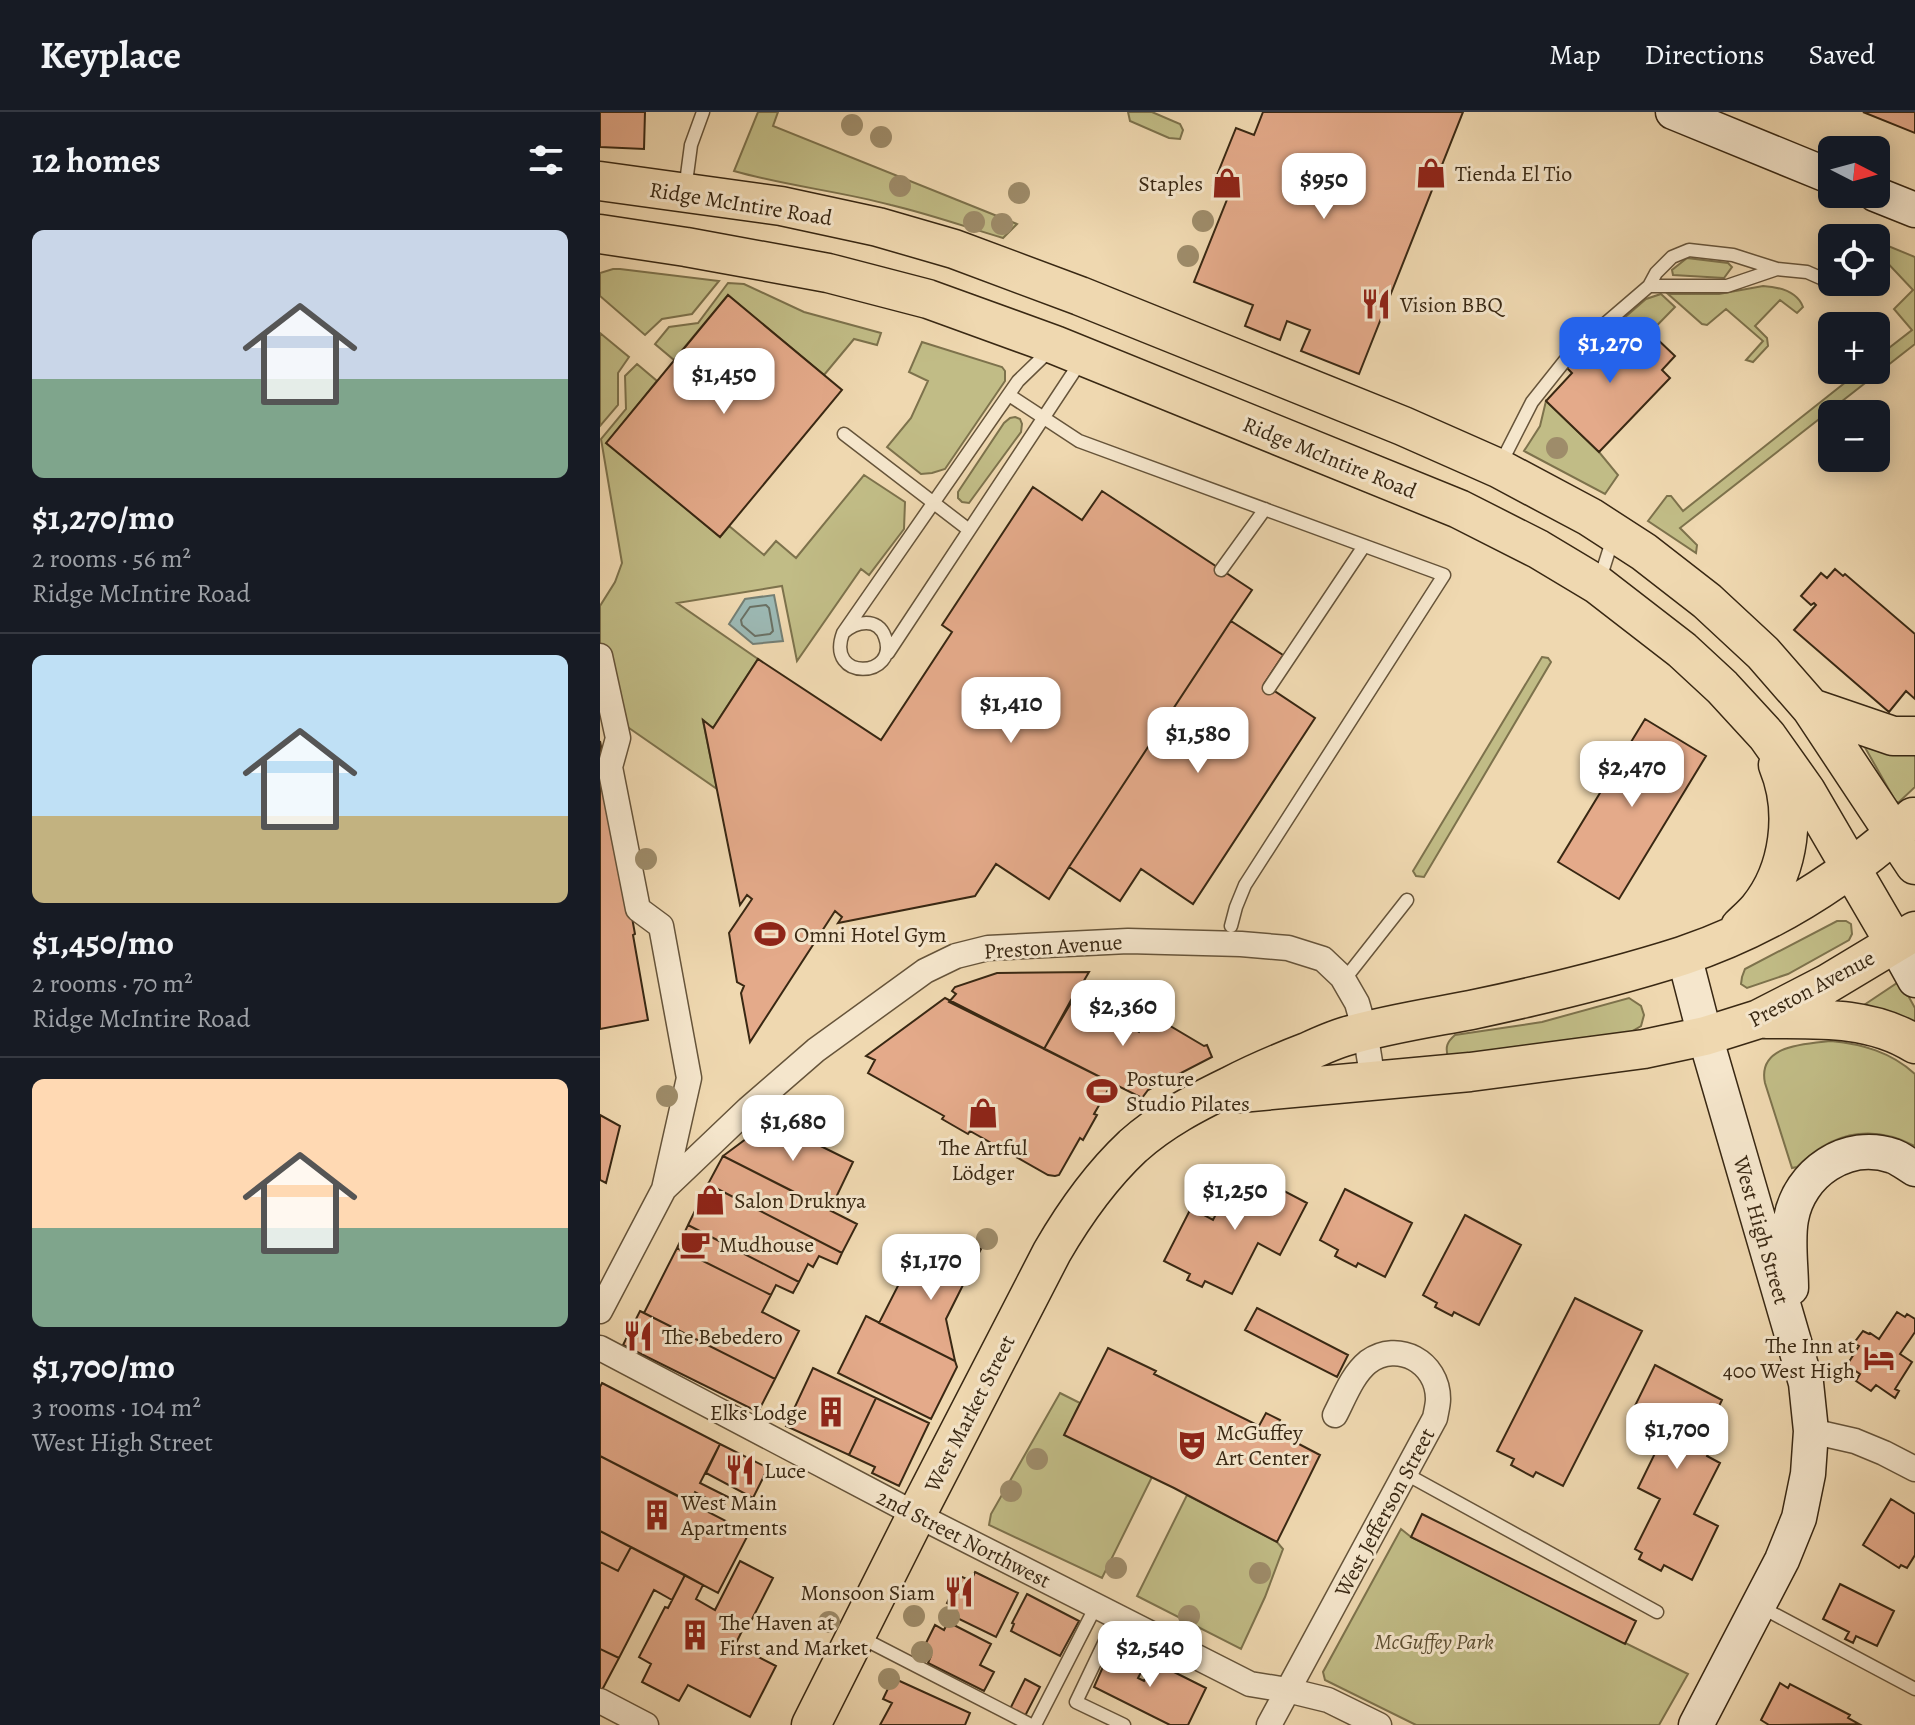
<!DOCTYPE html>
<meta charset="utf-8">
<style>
:root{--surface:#171b24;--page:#242831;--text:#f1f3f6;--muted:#9ea1a6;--line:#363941;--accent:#2563eb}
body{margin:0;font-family:Alegreya,serif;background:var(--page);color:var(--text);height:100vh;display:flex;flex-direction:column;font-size:30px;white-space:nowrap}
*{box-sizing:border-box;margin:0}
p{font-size:26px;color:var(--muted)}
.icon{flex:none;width:44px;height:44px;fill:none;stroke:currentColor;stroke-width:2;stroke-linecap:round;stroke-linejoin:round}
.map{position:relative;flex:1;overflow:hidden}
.panel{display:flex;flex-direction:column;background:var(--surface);width:600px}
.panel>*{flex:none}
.needle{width:52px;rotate:96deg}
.tools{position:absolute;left:1218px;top:24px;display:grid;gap:16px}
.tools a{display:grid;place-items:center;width:72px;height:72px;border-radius:12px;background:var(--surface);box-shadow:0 4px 20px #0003;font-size:40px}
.price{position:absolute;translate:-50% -68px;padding:0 18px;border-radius:16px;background:#fff;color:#222;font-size:26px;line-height:52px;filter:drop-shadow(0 2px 4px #0008)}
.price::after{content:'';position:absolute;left:50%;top:48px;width:24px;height:18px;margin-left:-12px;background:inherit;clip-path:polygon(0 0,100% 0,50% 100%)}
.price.current{background:var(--accent);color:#fff}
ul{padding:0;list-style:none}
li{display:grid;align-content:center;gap:16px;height:424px;padding:0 32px}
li+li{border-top:2px solid var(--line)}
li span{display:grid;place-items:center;height:248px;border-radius:12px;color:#555}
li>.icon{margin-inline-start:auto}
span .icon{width:144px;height:144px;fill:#fffc;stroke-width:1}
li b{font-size:34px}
h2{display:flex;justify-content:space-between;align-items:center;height:96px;padding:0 32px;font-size:34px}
header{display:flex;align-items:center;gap:48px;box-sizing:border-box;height:112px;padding:0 40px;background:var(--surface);border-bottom:2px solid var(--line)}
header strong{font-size:38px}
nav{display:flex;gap:44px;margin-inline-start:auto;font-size:28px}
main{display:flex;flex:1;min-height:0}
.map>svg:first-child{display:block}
.green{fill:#c1bc86;stroke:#7d724c;stroke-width:2}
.water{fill:#9cb8b3;stroke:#747e73;stroke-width:2}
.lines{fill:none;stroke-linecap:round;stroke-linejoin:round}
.shore{stroke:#6a7063;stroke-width:2}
.building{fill:#e4aa8a;stroke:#392813;stroke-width:2}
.lane-casing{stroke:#66543a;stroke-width:15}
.street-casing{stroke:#66543a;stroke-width:27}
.secondary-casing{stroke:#392813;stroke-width:37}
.primary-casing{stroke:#392813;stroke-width:41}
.lane{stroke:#f5e6cc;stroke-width:12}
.street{stroke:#f5e6cc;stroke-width:24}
.secondary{stroke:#f5e6cc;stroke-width:34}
.primary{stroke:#efd8b0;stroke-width:38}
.tree{fill:#9e8c6a}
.labels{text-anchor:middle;stroke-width:6;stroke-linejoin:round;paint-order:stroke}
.poi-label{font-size:22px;fill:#392813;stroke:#f5e6cc;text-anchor:start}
.street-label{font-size:22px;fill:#392813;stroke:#f5e6cc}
.park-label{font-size:22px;font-style:italic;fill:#5b4d30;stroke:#f5e6cc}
</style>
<header>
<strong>Keyplace</strong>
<nav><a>Map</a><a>Directions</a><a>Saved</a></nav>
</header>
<main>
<section class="panel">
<h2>12 homes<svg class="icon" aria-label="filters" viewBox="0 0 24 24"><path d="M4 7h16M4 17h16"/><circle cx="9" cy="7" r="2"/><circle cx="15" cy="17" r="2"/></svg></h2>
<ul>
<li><span style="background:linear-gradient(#c9d6e8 60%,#7fa58c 0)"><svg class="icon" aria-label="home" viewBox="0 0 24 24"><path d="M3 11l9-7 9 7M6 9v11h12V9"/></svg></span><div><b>$1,270/mo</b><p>2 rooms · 56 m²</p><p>Ridge McIntire Road</p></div></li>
<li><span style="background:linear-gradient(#bfe0f5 65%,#c2b280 0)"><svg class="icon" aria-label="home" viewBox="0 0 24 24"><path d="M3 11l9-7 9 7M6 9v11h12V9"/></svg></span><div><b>$1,450/mo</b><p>2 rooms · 70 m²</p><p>Ridge McIntire Road</p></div></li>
<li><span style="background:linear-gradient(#ffd9b3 60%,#7fa58c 0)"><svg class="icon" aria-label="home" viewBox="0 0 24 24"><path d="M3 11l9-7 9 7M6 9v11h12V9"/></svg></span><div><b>$1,700/mo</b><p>3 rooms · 104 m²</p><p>West High Street</p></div></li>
</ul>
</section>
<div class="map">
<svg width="1315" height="1613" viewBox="0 0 1315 1613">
<rect width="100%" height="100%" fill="#efd8b0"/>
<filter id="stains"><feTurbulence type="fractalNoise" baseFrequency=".0025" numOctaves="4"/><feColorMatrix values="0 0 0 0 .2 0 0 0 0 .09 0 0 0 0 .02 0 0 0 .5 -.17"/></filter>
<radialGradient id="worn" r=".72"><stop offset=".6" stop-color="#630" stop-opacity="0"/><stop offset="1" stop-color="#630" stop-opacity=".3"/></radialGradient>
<path class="green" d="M158 0H178L173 14 417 112 403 126C366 115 329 102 291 93 239 79 186 74 134 59Z
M528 0H552L580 12 583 18 580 27 569 26 530 9Z
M1276 129 1315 145V232L1080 416 1097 433 1096 441 1048 409 1067 384H1071L1083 399 1261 258H1276V246L1312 218 1294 197 1313 178 1282 145 1276 150Z
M1087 146 1128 151 1132 155 1124 166 1073 163 1072 158Z
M13 157H20L119 169 92 202 62 207 45 223 0 184V161Z
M128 171 144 172 204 200 281 221 277 233 254 227 224 263 128 183 74 248 55 232 69 215 98 211Z
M1163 174C1180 175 1197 179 1203 195L1197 201 1180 188 1155 214 1167 226 1168 234 1153 250 1146 248 1163 229 1126 197 1107 213 1102 212 1068 182H1119Z
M1061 182 1075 195 1033 238 1023 227 1026 223 1016 213 1046 187Z
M0 221 29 245 18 261V293L0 314Z
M322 230 402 255 405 259V269L345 357 332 361 321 362 287 335 311 306 328 269 309 260Z
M37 252 57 269 7 331 120 425 129 414 164 443 176 429 196 446 264 363 305 390 304 417 269 463 261 457 197 549 182 474 77 491 158 547 113 616 103 609 117 677 16 607 0 534V494L15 470 22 451 1 327 26 297 25 264Z
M946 289 999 340 1018 363 1005 382 924 339 940 314Z
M415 305 420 307 422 312 421 320 369 391 362 390 358 386V380L404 311 410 306Z
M942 545 948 546 951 550 824 765 816 764 813 759Z
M1263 632 1315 637V675L1299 690H1296Z
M1237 809H1246L1251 812 1252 822 1249 828 1188 862 1147 876 1141 872 1142 865 1145 857Z
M1300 869 1315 896V922L1258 897Z
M1029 886 1041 894 1044 903 1041 914 1029 921 848 945C845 935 847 930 855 923L942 910Z
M1231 929C1262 932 1291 940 1315 962V1034C1270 1011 1231 1021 1197 1055L1192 1056 1165 971C1157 933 1204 932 1231 929Z
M460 1281 480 1291 465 1322 552 1365 502 1466 389 1413 391 1402Z
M587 1383 677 1430 683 1437 665 1485 641 1537 537 1484Z
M801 1417 811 1425 1088 1562 1059 1613H816L725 1568 723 1560Z"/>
<path class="water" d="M174 483 183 529 153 532 129 512 145 487Z"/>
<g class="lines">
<path class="shore" d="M166 493 169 496 173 519 170 522 155 524 142 513 141 508 150 495Z"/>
</g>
<path class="building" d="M0 0H45L44 37 0 35Z
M663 0H863L759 262 701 239 710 218 687 209 680 228 645 214 653 193 594 170 630 80 613 73 636 16 654 23Z
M1263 0H1315V21Z
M128 183 242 278 120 425 6 331Z
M1012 210 1026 223 1023 227 1038 242 1055 225 1075 244 1062 258 1070 266 999 340 946 289 972 261 967 256Z
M433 375 482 408 502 379 652 478 631 509 683 543 664 572 715 606 593 792 541 757 520 789 469 755 449 787 396 752 375 784 238 811 242 805 235 799 150 930 141 881 144 874 137 870 129 821 152 787 147 783 140 793 103 608 113 616 158 547 281 628 352 520 342 513Z
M1235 457 1243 464 1245 462 1315 522V587L1306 579 1289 600 1194 518 1216 493 1214 491 1211 493 1201 484 1221 461 1227 466Z
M631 509 683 543 664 572 715 606 593 792 541 757 520 789 469 755Z
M1045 607 1106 644 1019 787 958 750Z
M0 629 35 822 33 823 48 908 0 917Z
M489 860 444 937 349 890 356 882 352 879 355 875 397 861Z
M475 881 539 920 550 902 604 934 607 933 612 945 548 978 542 986 444 937Z
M345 886 512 971 494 1002 497 1003 483 1028 480 1026 459 1063 455 1064 448 1063 370 1019 368 1022 342 1007 344 1004 268 961 275 948 266 944Z
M0 1003 20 1014 6 1071 0 1068Z
M170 1009 253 1050 230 1098 123 1044Z
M123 1044 257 1112 242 1141 108 1072Z
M640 1056 707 1091 680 1143 658 1131 632 1182 605 1169 602 1175 587 1168 590 1162 564 1149 591 1096 613 1108Z
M108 1072 242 1141 237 1152 219 1144 213 1155 208 1152 199 1170 88 1113Z
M745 1077 812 1111 785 1165 758 1151 756 1155 735 1144 738 1138 720 1128Z
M865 1103 921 1133 879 1213 854 1200 852 1204 835 1195 837 1191 823 1183Z
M88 1113 199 1170 193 1181 176 1173 171 1183 77 1136Z
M360 1126 381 1137 346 1207 355 1249 279 1211 305 1160 335 1175Z
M77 1136 171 1183 162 1200 199 1219 175 1267 44 1201Z
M975 1186 1042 1219 963 1374 936 1360 933 1365 911 1353 914 1347 897 1339Z
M657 1196 748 1243 737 1265 645 1218Z
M40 1199 175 1267 158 1300 23 1233Z
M1297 1200 1305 1205 1307 1202 1315 1207V1220L1300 1242 1312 1250 1295 1277 1299 1279 1295 1286 1276 1273 1271 1279 1256 1269 1260 1262 1247 1253 1259 1234 1254 1231 1263 1219 1269 1222 1270 1221 1279 1227Z
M266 1204 355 1249 357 1255 331 1307 238 1261Z
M508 1236 556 1259 554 1262 659 1314 666 1301 680 1308 674 1319 720 1343 677 1430 574 1376 464 1323Z
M1055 1253 1122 1288 1107 1319 1117 1324 1107 1344 1120 1351 1094 1402 1118 1414 1092 1468 1064 1453 1061 1459 1039 1447 1042 1441 1035 1437 1060 1387 1038 1376 1063 1325 1028 1308Z
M213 1256 276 1286 249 1343 186 1314Z
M2 1271 120 1332 100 1371 128 1385 123 1395 95 1380 90 1390 0 1344V1275Z
M276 1286 329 1311 299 1374 272 1361 275 1355 249 1343Z
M120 1332 168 1356 153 1386 106 1361Z
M0 1344 149 1421 118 1481 0 1419Z
M1291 1387 1315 1402V1443L1307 1456 1301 1453 1299 1456 1263 1433Z
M822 1402 1036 1509 1025 1532 811 1425Z
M0 1419 31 1435 18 1459 0 1450Z
M31 1435 85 1463 72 1488 54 1478 19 1546 0 1537V1450L18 1459Z
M140 1449 173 1466 149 1513 146 1511 135 1533 176 1554 150 1605 88 1573 79 1589 42 1570 51 1552 39 1545 65 1495 68 1496 85 1463 103 1473 96 1487 115 1498Z
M375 1460 418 1481 396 1525 353 1504 357 1496 347 1491 360 1464 371 1469Z
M1240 1472 1294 1499 1277 1534 1256 1524 1253 1531 1245 1527 1249 1520 1223 1507Z
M427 1482 479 1509 460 1544 411 1519 414 1512 412 1511Z
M348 1510 391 1532 380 1553 394 1560 384 1579 328 1551 331 1544 322 1539 335 1513 344 1518Z
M513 1536 545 1553 538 1566 544 1569 552 1553 561 1557 562 1554 606 1576 588 1613H570L494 1575 506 1548 503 1547 508 1537 511 1539Z
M0 1537 19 1546 2 1578 0 1576Z
M293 1566 370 1601 365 1613H280L292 1591 283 1587Z
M425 1567 440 1575 425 1604 410 1597Z
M1180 1571 1188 1576 1190 1572 1250 1603 1248 1606 1259 1612 1169 1613 1161 1608Z"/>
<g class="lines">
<g class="lane-casing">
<path id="lane" d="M85 78 91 33 103 0
M1049 174 1056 161 1072 145 1089 138 1133 143 1177 157
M409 283 479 329 844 463 645 773 636 795 631 814
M244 322 369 418
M901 351 932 290 971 241 1049 174H1127L1177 157 1207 160 1232 171
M621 458 665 397
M999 470 1013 426
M243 521C256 509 278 505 285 525 300 566 225 570 243 521L418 269 450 238
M288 541 481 249
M669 576 764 434
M744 868 807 788
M806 1362 1057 1500
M1159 1494 1315 1577
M517 1504 476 1590 524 1613
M260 1525 431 1613
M435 1613 496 1494"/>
</g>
<g class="street-casing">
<path id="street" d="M0 544 18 626 10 655 38 797 61 814 89 966 64 1077 0 1199
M64 1077 148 997 216 938 325 859 356 844 388 836 528 829 641 832 688 836 723 847 742 865 757 891 765 919 773 969
M0 1236 317 1403 650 1572 687 1578 728 1588 779 1613
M1211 1319 1255 1329 1284 1341 1315 1357
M0 1589 46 1613
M669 1613 835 1306C836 1300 838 1293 838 1287 838 1250 798 1228 768 1250 752 1263 744 1286 735 1303"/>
</g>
<g class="secondary-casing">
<path id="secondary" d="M1073 0 1232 65
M1275 82 1315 98
M1294 830 1315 868
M1084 843 1105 924 1206 1271 1211 1319 1208 1362 1199 1406 1182 1448 1096 1613
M1191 1176C1191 1155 1187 1128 1191 1107 1199 1061 1247 1028 1293 1044 1301 1047 1308 1053 1315 1057"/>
</g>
<g class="primary-casing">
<path id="primary" d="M0 69 181 94 278 115 354 137 480 184 803 314 898 356 990 405 1044 440 1107 489 1163 541 1211 596 1315 753
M0 122 86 135 228 161 328 187 455 233 859 397 938 437 998 473 1082 538 1122 575 1167 624 1206 679 1294 830
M1211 596 1293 624H1315
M1140 815C1146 809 1152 804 1158 797 1190 758 1197 699 1178 653
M1166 907C1216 907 1271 904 1315 932
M640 981 870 960 1044 937 1105 924 1159 907 1227 872 1315 819
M211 1613 324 1388 452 1140C474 1102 501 1064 533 1034 562 1008 595 991 630 974 655 961 681 950 707 940 720 934 733 928 747 924 788 912 829 906 871 898 942 883 1013 866 1082 844 1169 815 1246 766 1313 705"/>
</g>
<use href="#lane" class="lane"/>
<use href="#street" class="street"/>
<use href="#secondary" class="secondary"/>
<use href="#primary" class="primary"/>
</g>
<g class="tree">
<circle cx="252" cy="13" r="11"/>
<circle cx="281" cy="25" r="11"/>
<circle cx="300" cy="74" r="11"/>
<circle cx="419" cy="81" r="11"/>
<circle cx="603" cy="109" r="11"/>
<circle cx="374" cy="110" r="11"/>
<circle cx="402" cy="112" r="11"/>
<circle cx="588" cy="144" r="11"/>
<circle cx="957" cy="336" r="11"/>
<circle cx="46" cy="747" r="11"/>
<circle cx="67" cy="984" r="11"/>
<circle cx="387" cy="1127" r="11"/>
<circle cx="437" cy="1347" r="11"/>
<circle cx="411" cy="1379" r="11"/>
<circle cx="516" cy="1456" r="11"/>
<circle cx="660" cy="1461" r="11"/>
<circle cx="314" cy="1504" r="11"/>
<circle cx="589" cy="1504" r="11"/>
<circle cx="349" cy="1505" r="11"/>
<circle cx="229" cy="1510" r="11"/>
<circle cx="322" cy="1540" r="11"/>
<circle cx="289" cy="1567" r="11"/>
</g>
<defs>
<g id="shop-bare" transform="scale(2.4)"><path d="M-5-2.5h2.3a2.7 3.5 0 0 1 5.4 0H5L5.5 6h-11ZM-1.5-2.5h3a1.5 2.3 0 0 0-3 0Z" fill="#8f2418" stroke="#f5e6cc" stroke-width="2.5" paint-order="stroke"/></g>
<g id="restaurant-bare" transform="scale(2.4)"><path d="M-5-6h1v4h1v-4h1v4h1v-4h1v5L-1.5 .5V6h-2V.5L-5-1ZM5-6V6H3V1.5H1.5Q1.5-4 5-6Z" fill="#8f2418" stroke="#f5e6cc" stroke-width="2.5" paint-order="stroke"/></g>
<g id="stadium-bare" transform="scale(2.4)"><path d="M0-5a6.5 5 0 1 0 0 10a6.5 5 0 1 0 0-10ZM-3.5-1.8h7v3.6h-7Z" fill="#8f2418" stroke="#f5e6cc" stroke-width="2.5" paint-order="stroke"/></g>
<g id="cafe-bare" transform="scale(2.4)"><path d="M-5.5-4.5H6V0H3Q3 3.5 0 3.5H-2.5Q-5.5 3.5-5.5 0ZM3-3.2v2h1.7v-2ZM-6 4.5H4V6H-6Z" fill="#8f2418" stroke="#f5e6cc" stroke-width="2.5" paint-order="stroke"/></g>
<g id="hotel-bare" transform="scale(2.4)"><path d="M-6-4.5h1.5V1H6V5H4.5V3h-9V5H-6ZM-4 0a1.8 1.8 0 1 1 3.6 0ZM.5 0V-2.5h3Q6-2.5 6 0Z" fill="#8f2418" stroke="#f5e6cc" stroke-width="2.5" paint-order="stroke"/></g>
<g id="building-bare" transform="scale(2.4)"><path d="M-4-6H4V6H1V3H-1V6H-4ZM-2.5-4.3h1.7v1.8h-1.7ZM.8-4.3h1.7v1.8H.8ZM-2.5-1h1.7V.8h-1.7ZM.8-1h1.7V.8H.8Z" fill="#8f2418" stroke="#f5e6cc" stroke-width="2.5" paint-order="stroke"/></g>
<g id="theatre-bare" transform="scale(2.4)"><path d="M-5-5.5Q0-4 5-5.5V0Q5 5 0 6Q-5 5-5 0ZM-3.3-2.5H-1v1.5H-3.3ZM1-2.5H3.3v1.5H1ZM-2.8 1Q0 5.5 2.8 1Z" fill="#8f2418" stroke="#f5e6cc" stroke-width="2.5" paint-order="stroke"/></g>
</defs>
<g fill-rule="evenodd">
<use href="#shop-bare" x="831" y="61"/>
<use href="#shop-bare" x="627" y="71"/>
<use href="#restaurant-bare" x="776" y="192"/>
<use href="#stadium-bare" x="170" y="822"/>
<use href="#stadium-bare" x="502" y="979"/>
<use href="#shop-bare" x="383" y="1001"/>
<use href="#shop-bare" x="110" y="1088"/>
<use href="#cafe-bare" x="95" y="1132"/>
<use href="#restaurant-bare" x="38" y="1224"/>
<use href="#hotel-bare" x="1279" y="1246"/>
<use href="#building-bare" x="231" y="1300"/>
<use href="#theatre-bare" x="592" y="1333"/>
<use href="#restaurant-bare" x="140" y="1358"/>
<use href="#building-bare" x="57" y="1403"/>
<use href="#restaurant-bare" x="359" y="1480"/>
<use href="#building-bare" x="95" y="1523"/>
</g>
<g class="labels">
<g class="poi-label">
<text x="855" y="69">Tienda El Tio</text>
<text x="603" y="79" text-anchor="end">Staples</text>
<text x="800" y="200">Vision BBQ</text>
<text x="194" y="830">Omni Hotel Gym</text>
<text x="526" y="974">Posture<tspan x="526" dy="25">Studio Pilates</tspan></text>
<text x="383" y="1043" text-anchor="middle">The Artful<tspan x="383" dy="25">Lödger</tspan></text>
<text x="134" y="1096">Salon Druknya</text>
<text x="119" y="1140">Mudhouse</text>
<text x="62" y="1232">The Bebedero</text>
<text x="1255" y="1241" text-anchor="end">The Inn at<tspan x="1255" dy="25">400 West High</tspan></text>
<text x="207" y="1308" text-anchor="end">Elks Lodge</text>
<text x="616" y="1328">McGuffey<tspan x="616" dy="25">Art Center</tspan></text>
<text x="164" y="1366">Luce</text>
<text x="81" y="1398">West Main<tspan x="81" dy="25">Apartments</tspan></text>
<text x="335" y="1488" text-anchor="end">Monsoon Siam</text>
<text x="119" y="1518">The Haven at<tspan x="119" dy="25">First and Market</tspan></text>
</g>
<g class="street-label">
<text transform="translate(141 91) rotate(9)" y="8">Ridge McIntire Road</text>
<text transform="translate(730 345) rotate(22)" y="8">Ridge McIntire Road</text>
<text transform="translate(453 834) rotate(-4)" y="8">Preston Avenue</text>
<text transform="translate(1211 876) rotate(-28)" y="8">Preston Avenue</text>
<text transform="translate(1162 1118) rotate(74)" y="8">West High Street</text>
<text transform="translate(369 1301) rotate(-63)" y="8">West Market Street</text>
<text transform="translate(784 1400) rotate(-62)" y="8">West Jefferson Street</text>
<text transform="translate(364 1426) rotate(27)" y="8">2nd Street Northwest</text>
</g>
<g class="park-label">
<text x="834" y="1537">McGuffey Park</text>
</g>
</g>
<rect width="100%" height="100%" filter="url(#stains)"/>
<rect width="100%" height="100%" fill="url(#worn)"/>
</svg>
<div class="tools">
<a><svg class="needle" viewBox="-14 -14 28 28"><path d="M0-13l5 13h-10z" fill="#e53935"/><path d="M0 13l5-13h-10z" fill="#9ea1a6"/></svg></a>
<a><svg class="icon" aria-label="locate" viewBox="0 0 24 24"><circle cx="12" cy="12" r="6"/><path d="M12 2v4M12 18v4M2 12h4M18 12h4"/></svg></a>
<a>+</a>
<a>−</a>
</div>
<b class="price" style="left:724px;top:109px">$950</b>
<b class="price current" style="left:1010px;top:273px">$1,270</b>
<b class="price" style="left:124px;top:304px">$1,450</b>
<b class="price" style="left:411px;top:633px">$1,410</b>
<b class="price" style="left:598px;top:663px">$1,580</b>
<b class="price" style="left:1032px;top:697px">$2,470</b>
<b class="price" style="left:523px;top:936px">$2,360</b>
<b class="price" style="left:193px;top:1051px">$1,680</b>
<b class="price" style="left:635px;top:1120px">$1,250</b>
<b class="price" style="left:331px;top:1190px">$1,170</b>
<b class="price" style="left:1077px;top:1359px">$1,700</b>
<b class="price" style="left:550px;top:1577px">$2,540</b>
</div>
</main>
